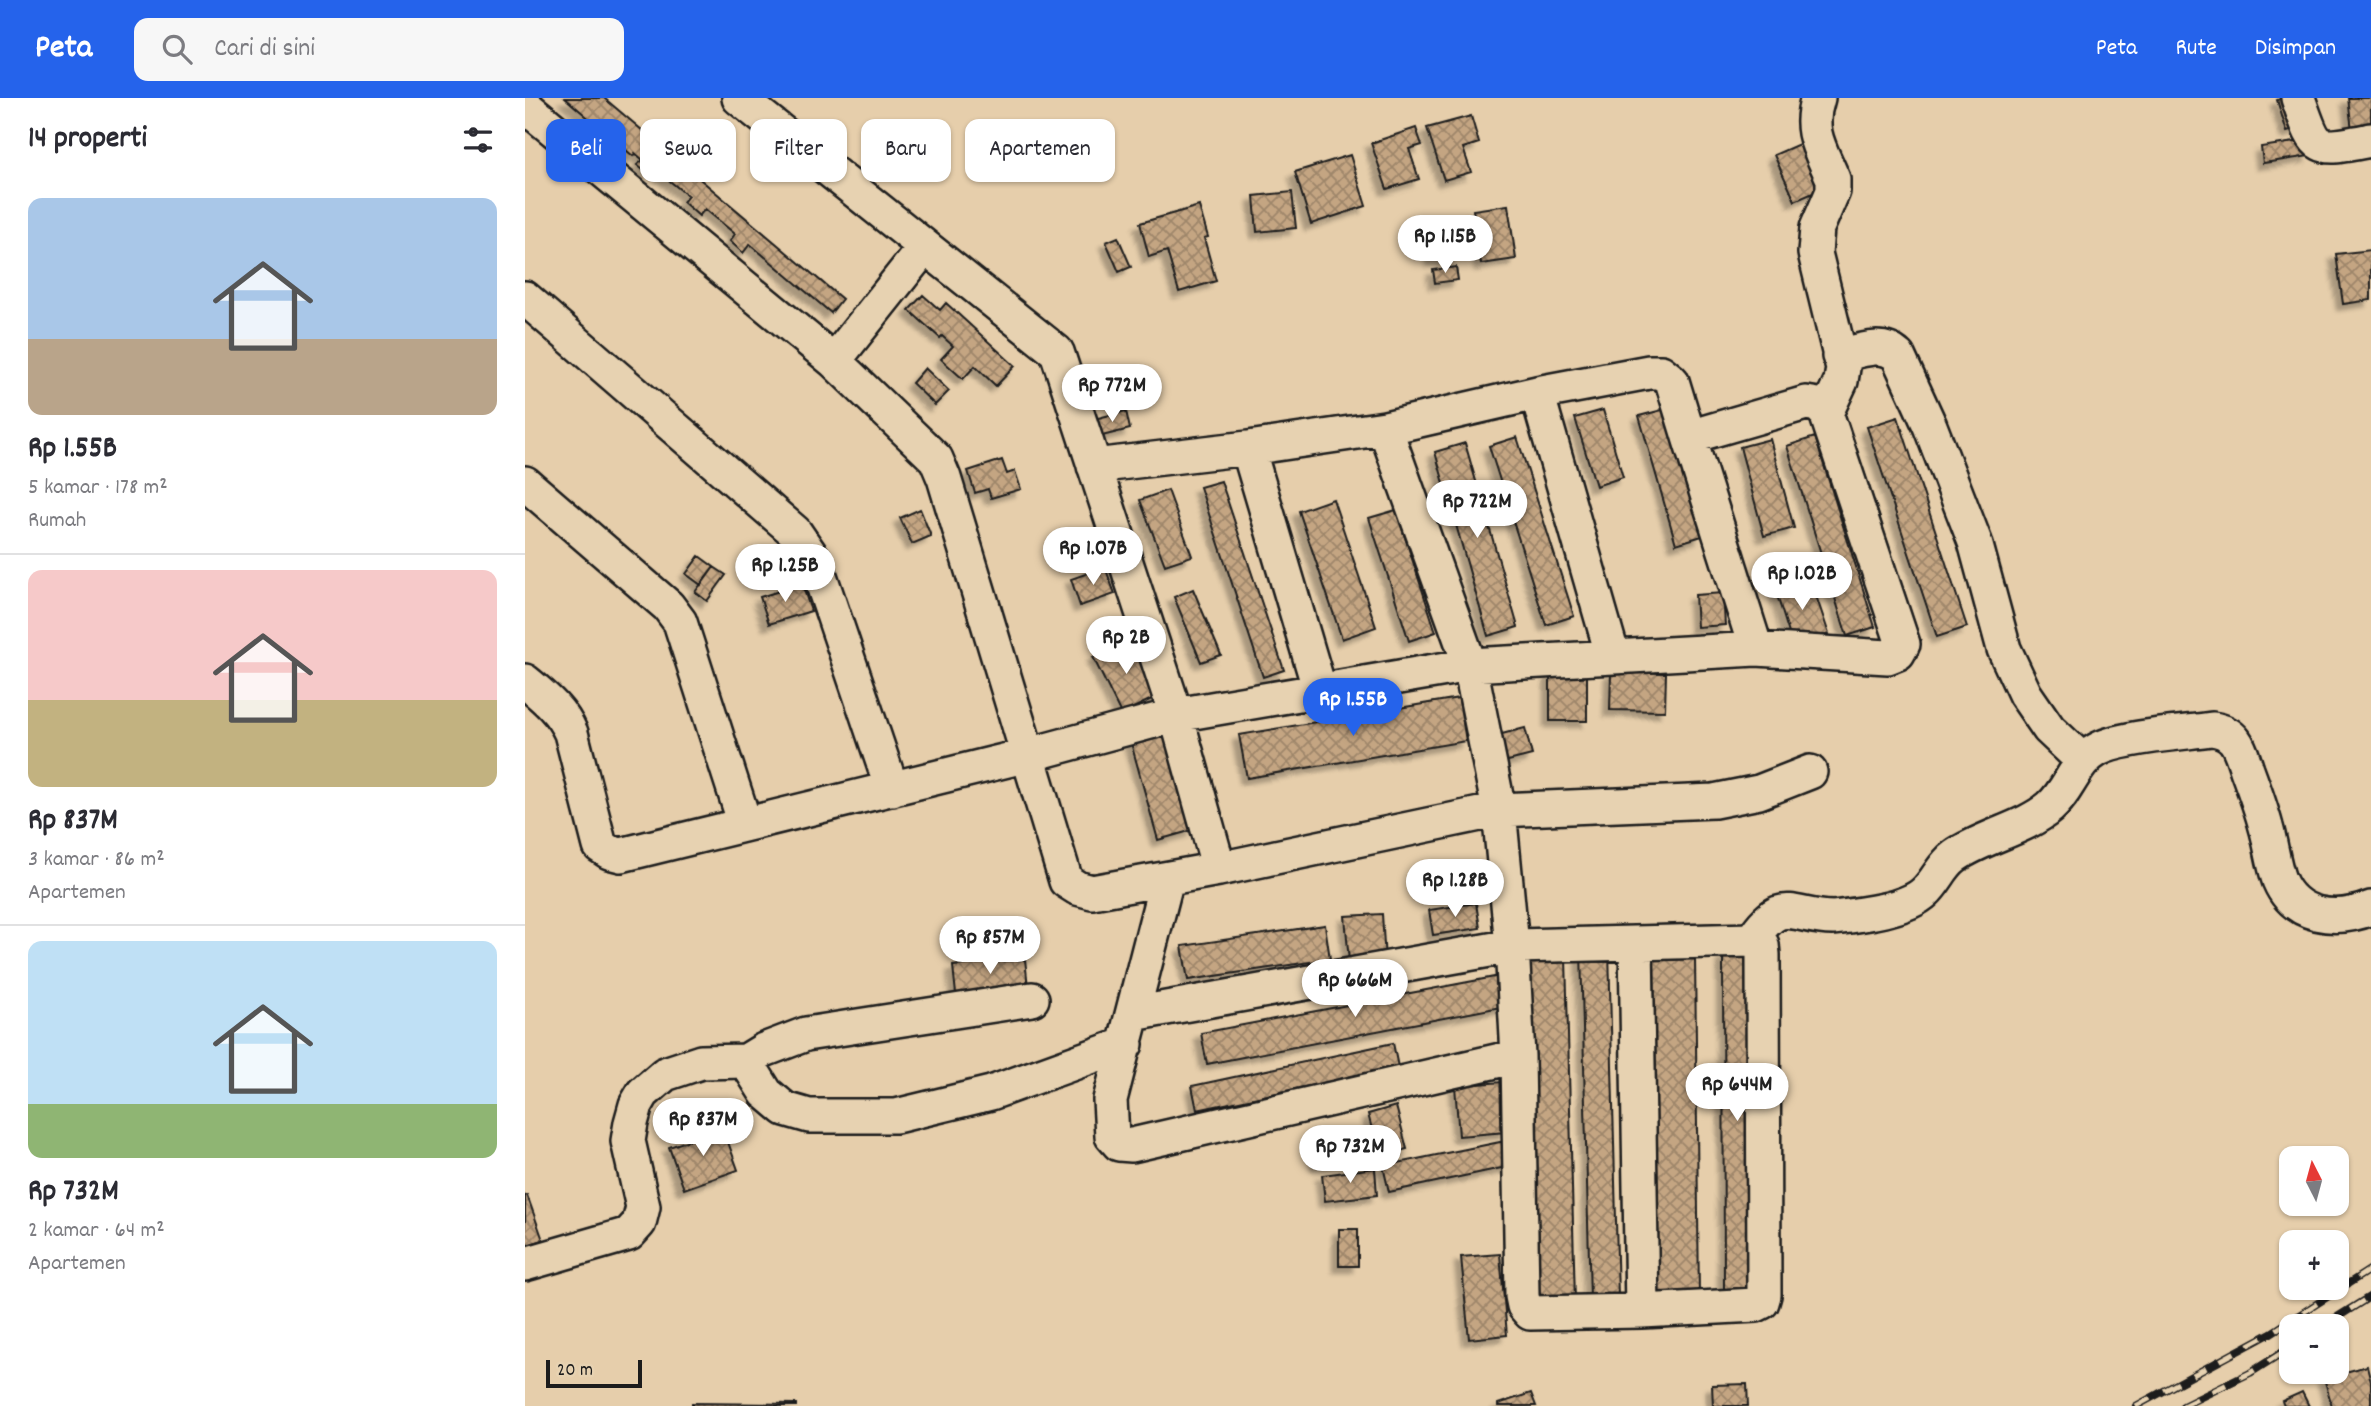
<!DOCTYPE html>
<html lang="id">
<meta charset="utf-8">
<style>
:root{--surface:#fff;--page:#f7f7f7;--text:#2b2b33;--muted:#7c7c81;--line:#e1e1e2;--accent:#2563eb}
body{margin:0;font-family:Dekko,sans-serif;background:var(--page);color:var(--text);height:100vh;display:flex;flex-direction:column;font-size:26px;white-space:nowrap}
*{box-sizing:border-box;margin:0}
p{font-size:23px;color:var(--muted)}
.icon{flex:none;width:38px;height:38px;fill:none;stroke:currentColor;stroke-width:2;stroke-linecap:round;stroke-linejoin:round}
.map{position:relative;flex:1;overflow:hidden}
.drawer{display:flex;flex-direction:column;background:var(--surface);width:525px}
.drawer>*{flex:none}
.top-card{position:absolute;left:21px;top:21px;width:665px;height:63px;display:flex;gap:14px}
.needle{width:46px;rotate:354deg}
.fabs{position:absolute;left:1754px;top:1048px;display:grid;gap:14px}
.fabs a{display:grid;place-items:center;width:70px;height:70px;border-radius:14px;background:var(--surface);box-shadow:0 2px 5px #0004;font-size:35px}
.scale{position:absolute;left:21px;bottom:18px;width:96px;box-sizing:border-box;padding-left:7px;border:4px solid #1c1c1c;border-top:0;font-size:19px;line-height:24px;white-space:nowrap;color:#1c1c1c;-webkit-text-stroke:5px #e7d2b1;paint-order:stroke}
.price{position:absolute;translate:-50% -60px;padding:0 16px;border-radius:24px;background:#fff;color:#222;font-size:23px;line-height:46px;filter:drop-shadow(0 2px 4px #0008)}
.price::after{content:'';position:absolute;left:50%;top:42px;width:21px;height:16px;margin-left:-10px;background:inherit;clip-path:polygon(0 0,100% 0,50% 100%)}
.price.on{background:var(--accent);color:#fff}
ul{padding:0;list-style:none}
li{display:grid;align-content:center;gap:14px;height:371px;padding:0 28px}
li+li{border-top:2px solid var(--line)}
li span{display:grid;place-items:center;height:217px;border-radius:14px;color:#555}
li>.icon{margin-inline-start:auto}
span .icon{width:126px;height:126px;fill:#fffc;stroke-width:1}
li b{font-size:30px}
h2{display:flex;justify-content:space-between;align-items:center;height:84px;padding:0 28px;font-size:30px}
.chip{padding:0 24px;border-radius:14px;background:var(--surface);box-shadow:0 2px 5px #0004;font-size:24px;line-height:63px}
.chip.on{background:var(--accent);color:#fff}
header{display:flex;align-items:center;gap:42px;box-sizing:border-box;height:98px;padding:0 35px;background:var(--accent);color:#fff}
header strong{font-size:33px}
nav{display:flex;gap:38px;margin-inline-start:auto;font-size:24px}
.search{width:490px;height:63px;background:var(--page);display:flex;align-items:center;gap:18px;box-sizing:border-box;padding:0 24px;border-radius:14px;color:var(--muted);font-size:26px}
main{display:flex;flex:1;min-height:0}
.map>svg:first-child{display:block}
.building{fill:url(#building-cross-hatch);stroke:#1c1c1c;stroke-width:2;filter:url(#shadow)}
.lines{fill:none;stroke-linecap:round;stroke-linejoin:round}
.minor-casing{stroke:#1c1c1c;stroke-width:38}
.minor{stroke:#e7d2b1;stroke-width:33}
.rail-casing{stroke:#1c1c1c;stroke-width:8}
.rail{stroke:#e7d2b1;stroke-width:5;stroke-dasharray:16;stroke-linecap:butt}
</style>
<header>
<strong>Peta</strong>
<div class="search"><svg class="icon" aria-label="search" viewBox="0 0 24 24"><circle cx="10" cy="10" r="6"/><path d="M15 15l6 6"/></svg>Cari di sini</div>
<nav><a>Peta</a><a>Rute</a><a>Disimpan</a></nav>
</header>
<main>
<section class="drawer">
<h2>14 properti<svg class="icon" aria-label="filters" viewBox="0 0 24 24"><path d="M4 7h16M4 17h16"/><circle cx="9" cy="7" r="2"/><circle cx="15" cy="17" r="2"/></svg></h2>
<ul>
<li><span style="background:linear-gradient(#a9c7e8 65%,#b9a48a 0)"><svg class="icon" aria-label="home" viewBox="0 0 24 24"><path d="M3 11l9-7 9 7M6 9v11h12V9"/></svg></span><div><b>Rp 1.55B</b><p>5 kamar · 178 m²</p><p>Rumah</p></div></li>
<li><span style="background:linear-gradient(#f6c9c9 60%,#c2b280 0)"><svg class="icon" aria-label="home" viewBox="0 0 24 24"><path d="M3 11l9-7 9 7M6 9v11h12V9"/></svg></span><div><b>Rp 837M</b><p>3 kamar · 86 m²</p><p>Apartemen</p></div></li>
<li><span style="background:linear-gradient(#bfe0f5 75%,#8fb573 0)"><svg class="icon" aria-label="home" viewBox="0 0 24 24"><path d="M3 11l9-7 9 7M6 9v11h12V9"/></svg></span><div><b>Rp 732M</b><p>2 kamar · 64 m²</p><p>Apartemen</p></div></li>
</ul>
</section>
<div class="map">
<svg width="1846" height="1308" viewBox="0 0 1846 1308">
<defs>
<pattern id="building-cross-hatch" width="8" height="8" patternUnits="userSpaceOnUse" patternTransform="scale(1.75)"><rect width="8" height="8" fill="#c4a582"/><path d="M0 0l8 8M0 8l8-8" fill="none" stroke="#9e866a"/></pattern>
<filter id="shadow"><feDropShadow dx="-6" dy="6" stdDeviation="2" flood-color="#0004"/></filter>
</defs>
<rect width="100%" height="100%" fill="#e6ceab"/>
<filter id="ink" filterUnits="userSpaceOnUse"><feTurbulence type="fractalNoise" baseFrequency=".0143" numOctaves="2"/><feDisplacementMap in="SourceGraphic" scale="14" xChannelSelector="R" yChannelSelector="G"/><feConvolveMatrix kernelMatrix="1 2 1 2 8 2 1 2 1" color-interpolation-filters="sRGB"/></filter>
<g filter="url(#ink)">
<path class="building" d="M40 0H79L317 201 306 215 225 146 218 155 205 143 210 136 180 111 174 118 158 104 163 98 129 70 123 76 112 67 118 62 110 55 108 58Z
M1757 0 1776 30 1762 34 1752 2Z
M1823 0H1846V30L1827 32Z
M946 18 954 45 938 50 946 74 919 82 902 30Z
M891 30 897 47 884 51 894 81 862 91 846 45Z
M1783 42 1785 58 1738 65 1736 49Z
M1274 46 1295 92 1270 103 1249 57Z
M825 57 841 108 786 126 770 74Z
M767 94 771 130 732 134 729 98Z
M983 107 991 161 956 166 948 112Z
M674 108 683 139 679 140 691 183 654 194 642 153 624 159 615 125Z
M593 139 606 169 594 174 581 144Z
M933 149V161L907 162V150Z
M1846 152V202L1818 206 1811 156Z
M931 169 933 182 910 185 908 172Z
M398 197 415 212 421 205 490 268 471 288 450 268 438 281 416 261 428 248 417 238 415 240 384 212Z
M400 270 424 293 410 307 387 285Z
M1141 311 1177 438 1151 446 1114 318Z
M1078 312 1098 379 1071 388 1050 320Z
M601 313 605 331 573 339 569 321Z
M1373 319 1442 529 1412 539 1342 329Z
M992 339 1049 518 1021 527 964 348Z
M1290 339 1350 529 1322 538 1262 348Z
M1245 341 1269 430 1239 438 1215 349Z
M940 345 993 529 963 538 910 354Z
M477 362 482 376 490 373 496 391 466 400 463 391 450 395 443 373Z
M696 383 759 572 738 579 675 389Z
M643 392 667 458 640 467 615 402Z
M808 401 851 529 817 541 774 413Z
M395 411 406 438 387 446 375 420Z
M871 412 911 534 884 543 844 420Z
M174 458 189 469 176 487 161 476Z
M189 469 201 477 182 503 170 494Z
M580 469 590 496 555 508 546 481Z
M1285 480 1304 536 1268 548 1250 491Z
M277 486 286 513 244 526 235 499Z
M668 491 696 557 676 564 649 499Z
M1198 495 1200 527 1172 529 1170 497Z
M607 540 635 597 596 616 568 559Z
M1086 574 1141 575 1140 613 1085 612Z
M1025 575H1062V623H1025Z
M934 600 941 643 722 680 714 637Z
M638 623 668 732 633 742 603 634Z
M1000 630 1007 657 979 664 973 637Z
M951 805 955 830 908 837 904 812Z
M857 816 860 862 824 864 820 818Z
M800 827 805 861 663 882 657 848Z
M1084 851 1093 1200 1065 1201 1056 852Z
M1198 857H1225V1196H1199Z
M1005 859H1041L1050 1203 1014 1204Z
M1129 860H1170L1174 1198H1133Z
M500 861 503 889 431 896 428 868Z
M980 877 986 907 682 966 676 935Z
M868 945 873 969 672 1012 667 988Z
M977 984 981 1034 934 1038 930 988Z
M871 1008 882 1051 854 1058 843 1016Z
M198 1030 213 1072 159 1091 144 1049Z
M838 1032 842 1057 792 1066 787 1041Z
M980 1043 986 1068 864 1094 858 1068Z
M850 1070 852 1097 800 1103 797 1077Z
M0 1097H2L18 1142 0 1148Z
M814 1131H833V1168H814Z
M975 1156 982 1237 944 1241 936 1159Z
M1842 1268 1846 1283V1308H1807L1799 1280Z
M1222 1286 1223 1308H1188L1187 1287Z
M1777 1294 1784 1308H1759L1757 1303Z
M1006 1295 1011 1308H973V1306Z
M167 1305 271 1306V1308H167Z"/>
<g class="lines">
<g class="minor-casing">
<path id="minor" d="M214 0 532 254 651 617 694 771
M1293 0C1282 33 1295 50 1308 81V93L1292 130 1290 155 1318 270 1316 283 1301 315
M1773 0C1792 54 1789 53 1846 42
M0 8 309 263 411 361 419 380 541 783 552 790 567 794 694 771 974 712 1189 703 1234 694 1285 674
M0 200 270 434 290 463 367 691
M1314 258C1334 253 1357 243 1373 258L1405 328 1450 444 1479 551 1500 596 1524 631 1558 663
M309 263 399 150
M1012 295 1088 559
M1164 339 1231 551
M723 350 795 593
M0 385 143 508 155 524 220 726
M0 583C19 599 36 612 46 635L75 748 84 754 96 757 503 657 651 617 945 567 1231 551 1363 559 1373 555 1378 546 1301 315 1293 307 1281 305 1164 339 1147 283 1136 274H1124L1012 295 860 330 723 350 569 368
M642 781 585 1002 587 1038 594 1046 607 1047 993 958
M1227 842C1257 796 1265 819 1308 820 1333 817 1381 812 1400 794 1412 783 1417 767 1430 758 1457 739 1501 730 1525 709 1544 693 1550 664 1572 652 1593 639 1660 635 1687 631 1712 634 1715 651 1722 672 1729 691 1736 710 1741 729 1746 746 1748 765 1754 782 1770 820 1811 824 1846 810
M1111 845 1117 1213
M608 916 987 848 1227 842 1237 847 1238 857 1239 1197 1237 1204 1231 1207 1117 1213 1005 1215 999 1208 997 1198 993 958 987 848 974 712 945 567 860 330
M221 963 241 995 260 1011 284 1018H371L466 995 601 946
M0 1166 104 1136 114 1125 118 1109 103 1043 106 1025 111 1007 118 995 140 976 176 964 221 963 239 952 281 936 507 901"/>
</g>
<use href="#minor" class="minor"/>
<g class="rail-casing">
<path id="rail" d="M1798 1228 1846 1198
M1611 1308 1746 1235 1846 1171
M1658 1308 1725 1275 1766 1249"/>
</g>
<use href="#rail" class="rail"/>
</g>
</g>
</svg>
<div class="fabs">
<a><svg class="needle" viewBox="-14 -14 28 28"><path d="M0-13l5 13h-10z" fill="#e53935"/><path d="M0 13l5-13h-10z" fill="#7c7c81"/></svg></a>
<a>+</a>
<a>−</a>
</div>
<div class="scale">20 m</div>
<b class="price" style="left:920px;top:177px">Rp 1.15B</b>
<b class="price" style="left:587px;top:326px">Rp 772M</b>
<b class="price" style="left:952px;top:442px">Rp 722M</b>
<b class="price" style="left:568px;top:489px">Rp 1.07B</b>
<b class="price" style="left:260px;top:506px">Rp 1.25B</b>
<b class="price" style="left:1277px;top:514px">Rp 1.02B</b>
<b class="price" style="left:601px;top:578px">Rp 2B</b>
<b class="price on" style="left:828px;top:640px">Rp 1.55B</b>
<b class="price" style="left:930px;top:821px">Rp 1.28B</b>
<b class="price" style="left:465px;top:878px">Rp 857M</b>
<b class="price" style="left:830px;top:921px">Rp 666M</b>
<b class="price" style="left:1212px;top:1025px">Rp 644M</b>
<b class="price" style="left:178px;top:1060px">Rp 837M</b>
<b class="price" style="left:825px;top:1087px">Rp 732M</b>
<div class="top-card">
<a class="chip on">Beli</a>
<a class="chip">Sewa</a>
<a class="chip">Filter</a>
<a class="chip">Baru</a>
<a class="chip">Apartemen</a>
</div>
</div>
</main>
